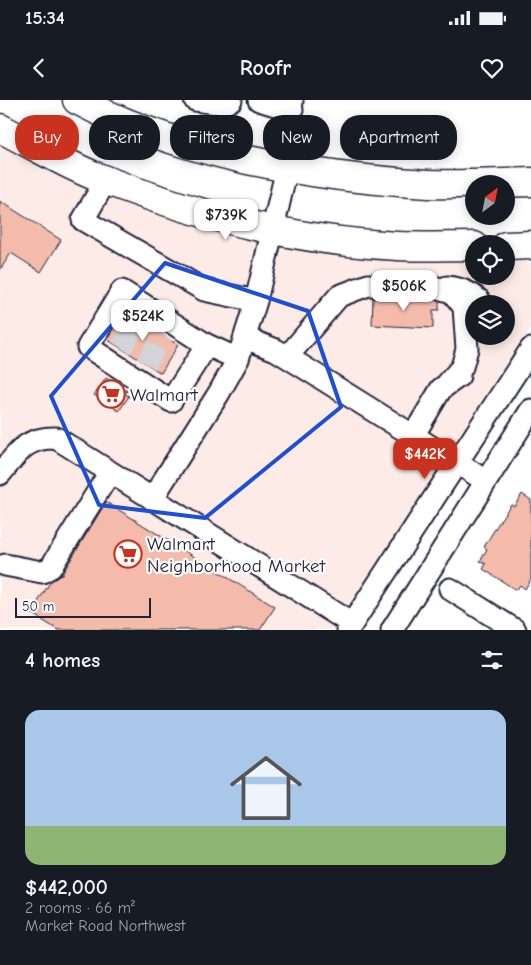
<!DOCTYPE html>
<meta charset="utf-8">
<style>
:root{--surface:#171b24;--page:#242831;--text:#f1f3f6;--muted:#9ea1a6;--line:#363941;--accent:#c8321e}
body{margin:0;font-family:"Comic Neue",sans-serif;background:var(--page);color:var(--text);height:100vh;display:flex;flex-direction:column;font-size:19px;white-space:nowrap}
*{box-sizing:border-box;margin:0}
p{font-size:16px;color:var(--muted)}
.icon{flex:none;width:28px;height:28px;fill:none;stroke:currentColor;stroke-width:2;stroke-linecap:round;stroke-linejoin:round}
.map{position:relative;height:530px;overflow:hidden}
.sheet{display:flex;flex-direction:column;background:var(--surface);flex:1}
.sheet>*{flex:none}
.hud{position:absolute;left:15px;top:15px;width:501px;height:45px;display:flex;gap:10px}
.needle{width:32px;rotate:32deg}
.controls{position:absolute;left:465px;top:75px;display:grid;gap:10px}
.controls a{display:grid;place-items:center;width:50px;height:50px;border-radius:50%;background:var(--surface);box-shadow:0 2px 12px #0003;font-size:25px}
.scale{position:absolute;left:15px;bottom:12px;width:136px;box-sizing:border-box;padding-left:5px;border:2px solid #22223b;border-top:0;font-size:14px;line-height:18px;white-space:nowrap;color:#22223b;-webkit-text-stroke:4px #fff;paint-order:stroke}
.price{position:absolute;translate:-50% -42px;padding:0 11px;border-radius:10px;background:#fff;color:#222;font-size:16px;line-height:32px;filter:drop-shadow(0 1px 2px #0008)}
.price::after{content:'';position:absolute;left:50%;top:30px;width:15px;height:11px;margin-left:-8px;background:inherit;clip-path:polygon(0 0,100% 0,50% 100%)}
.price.active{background:var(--accent);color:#fff}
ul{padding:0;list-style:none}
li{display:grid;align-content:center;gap:10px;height:265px;padding:0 25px}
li+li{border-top:1px solid var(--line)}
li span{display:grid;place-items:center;height:155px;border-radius:15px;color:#555}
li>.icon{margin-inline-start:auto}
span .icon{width:90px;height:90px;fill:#fffc;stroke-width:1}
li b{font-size:21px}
h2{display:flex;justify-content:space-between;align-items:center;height:60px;padding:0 25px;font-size:21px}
.chip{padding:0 18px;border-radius:20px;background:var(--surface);box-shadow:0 2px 12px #0003;font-size:18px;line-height:45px}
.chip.active{background:var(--accent);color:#fff}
.status{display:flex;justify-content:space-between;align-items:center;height:35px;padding:0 25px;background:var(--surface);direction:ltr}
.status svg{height:14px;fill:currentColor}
header{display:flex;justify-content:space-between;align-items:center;height:65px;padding:0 25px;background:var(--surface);font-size:22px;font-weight:600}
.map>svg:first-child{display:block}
.built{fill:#fcebe6;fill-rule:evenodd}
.building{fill:#f4bbab;stroke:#22223b}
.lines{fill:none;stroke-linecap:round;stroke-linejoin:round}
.minor-tunnel{stroke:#d3d3d8;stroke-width:21;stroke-dasharray:21 11;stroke-linecap:butt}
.minor-casing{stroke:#22223b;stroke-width:25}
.major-casing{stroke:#22223b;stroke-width:31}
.minor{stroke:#fff;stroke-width:21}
.major{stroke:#fff;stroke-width:28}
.marked{fill:none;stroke:#1d4ed8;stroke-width:4;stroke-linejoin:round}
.labels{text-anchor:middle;stroke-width:4.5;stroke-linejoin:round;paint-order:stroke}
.poi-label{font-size:19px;fill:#22223b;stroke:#fff;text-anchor:start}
</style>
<div class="status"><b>15:34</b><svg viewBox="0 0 49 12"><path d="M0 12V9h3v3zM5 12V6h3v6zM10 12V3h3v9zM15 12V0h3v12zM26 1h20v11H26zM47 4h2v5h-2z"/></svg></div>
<header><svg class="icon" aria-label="back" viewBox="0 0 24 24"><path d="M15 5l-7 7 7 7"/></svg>Roofr<svg class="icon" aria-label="heart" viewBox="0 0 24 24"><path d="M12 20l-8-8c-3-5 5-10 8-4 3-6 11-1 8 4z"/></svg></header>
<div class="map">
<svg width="531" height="530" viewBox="0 0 531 530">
<rect width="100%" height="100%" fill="#fff"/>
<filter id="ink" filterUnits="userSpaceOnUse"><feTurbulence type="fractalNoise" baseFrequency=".02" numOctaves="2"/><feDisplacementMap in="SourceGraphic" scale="10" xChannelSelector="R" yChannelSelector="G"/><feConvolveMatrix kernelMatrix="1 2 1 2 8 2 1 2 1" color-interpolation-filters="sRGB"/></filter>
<g filter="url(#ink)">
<path class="built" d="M0 39 77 77 474 157V176H506V156H517L531 164V227L521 249 342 530H0ZM474 204H506V236H474Z"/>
<path class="building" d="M0 101 61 140 41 172 11 153 0 170Z
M373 198 432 199 439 201V210H433V228L372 225Z
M126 212 178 245 161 273 108 240Z
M106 278 127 291 125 294 129 296 119 311 94 295Z
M522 394 531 400V479L525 489 520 485 516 490 483 469 486 464 480 461 487 449 484 447 501 419 511 404 514 406Z
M106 402 275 507 260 530H58L31 513 51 481 62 474Z"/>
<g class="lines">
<path class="minor-tunnel" d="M121 248 139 220
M146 264 163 235"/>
<g class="minor-casing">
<path id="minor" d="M195 0 224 4 231 0
M259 0 292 10
M106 80 83 120 204 190 256 201 287 68 292 0
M447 187C459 188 469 191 479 200V204
M245 238 276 250 486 381
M207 245 171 301 88 247 122 191 207 245 238 259
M287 257 339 196 368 185 434 187 452 192 464 207 467 249 462 267 448 283
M413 336 441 289 459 276
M0 374C18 353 25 337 56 338L352 524
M152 399 219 293 238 259 256 201
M5 465 42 472 51 467 110 372
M450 489 515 530
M348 530 531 249
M392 530 531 310"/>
</g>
<g class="major-casing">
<path id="major" d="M77 0C180 54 313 78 429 84 462 85 497 83 531 82
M0 28C31 44 63 63 95 76 191 114 294 141 398 146 423 147 448 146 474 146
M506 146 531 145"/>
</g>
<use href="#minor" class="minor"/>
<use href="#major" class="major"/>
</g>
</g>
<path class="marked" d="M165 163 308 211 341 307 205 418 99 405 51 296Z"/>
<defs>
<g id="supermarket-ring" transform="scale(1.4375)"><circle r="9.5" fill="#fff" stroke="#c8321e" stroke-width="1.5"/><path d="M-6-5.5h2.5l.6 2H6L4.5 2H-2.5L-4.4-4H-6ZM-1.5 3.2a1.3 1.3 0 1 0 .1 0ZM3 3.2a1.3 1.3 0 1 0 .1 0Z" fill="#c8321e"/></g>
</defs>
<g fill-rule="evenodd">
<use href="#supermarket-ring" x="111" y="294"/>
<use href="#supermarket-ring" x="128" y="454"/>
</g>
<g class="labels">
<g class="poi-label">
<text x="130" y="301">Walmart</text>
<text x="147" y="450">Walmart<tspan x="147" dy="22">Neighborhood Market</tspan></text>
</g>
</g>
</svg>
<div class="controls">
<a><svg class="needle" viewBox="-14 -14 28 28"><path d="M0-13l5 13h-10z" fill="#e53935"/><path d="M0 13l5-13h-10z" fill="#9ea1a6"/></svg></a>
<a><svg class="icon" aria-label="locate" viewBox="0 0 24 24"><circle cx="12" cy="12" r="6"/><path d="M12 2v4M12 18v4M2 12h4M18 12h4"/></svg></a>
<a><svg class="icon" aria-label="layers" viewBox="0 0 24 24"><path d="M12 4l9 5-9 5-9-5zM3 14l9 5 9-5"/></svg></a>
</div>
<div class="scale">50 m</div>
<b class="price" style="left:226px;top:141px">$739K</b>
<b class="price" style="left:404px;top:212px">$506K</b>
<b class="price" style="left:143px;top:242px">$524K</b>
<b class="price active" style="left:425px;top:380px">$442K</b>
<div class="hud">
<a class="chip active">Buy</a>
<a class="chip">Rent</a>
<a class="chip">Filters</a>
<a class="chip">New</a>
<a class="chip">Apartment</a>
</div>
</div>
<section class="sheet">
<h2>4 homes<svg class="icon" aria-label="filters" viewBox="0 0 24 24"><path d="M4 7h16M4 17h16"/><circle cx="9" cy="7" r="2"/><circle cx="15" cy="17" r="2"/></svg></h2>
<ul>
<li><span style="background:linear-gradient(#a9c7e8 75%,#8fb573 0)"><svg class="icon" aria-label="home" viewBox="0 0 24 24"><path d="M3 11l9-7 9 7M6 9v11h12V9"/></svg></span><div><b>$442,000</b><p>2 rooms · 66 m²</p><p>Market Road Northwest</p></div></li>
</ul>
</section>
